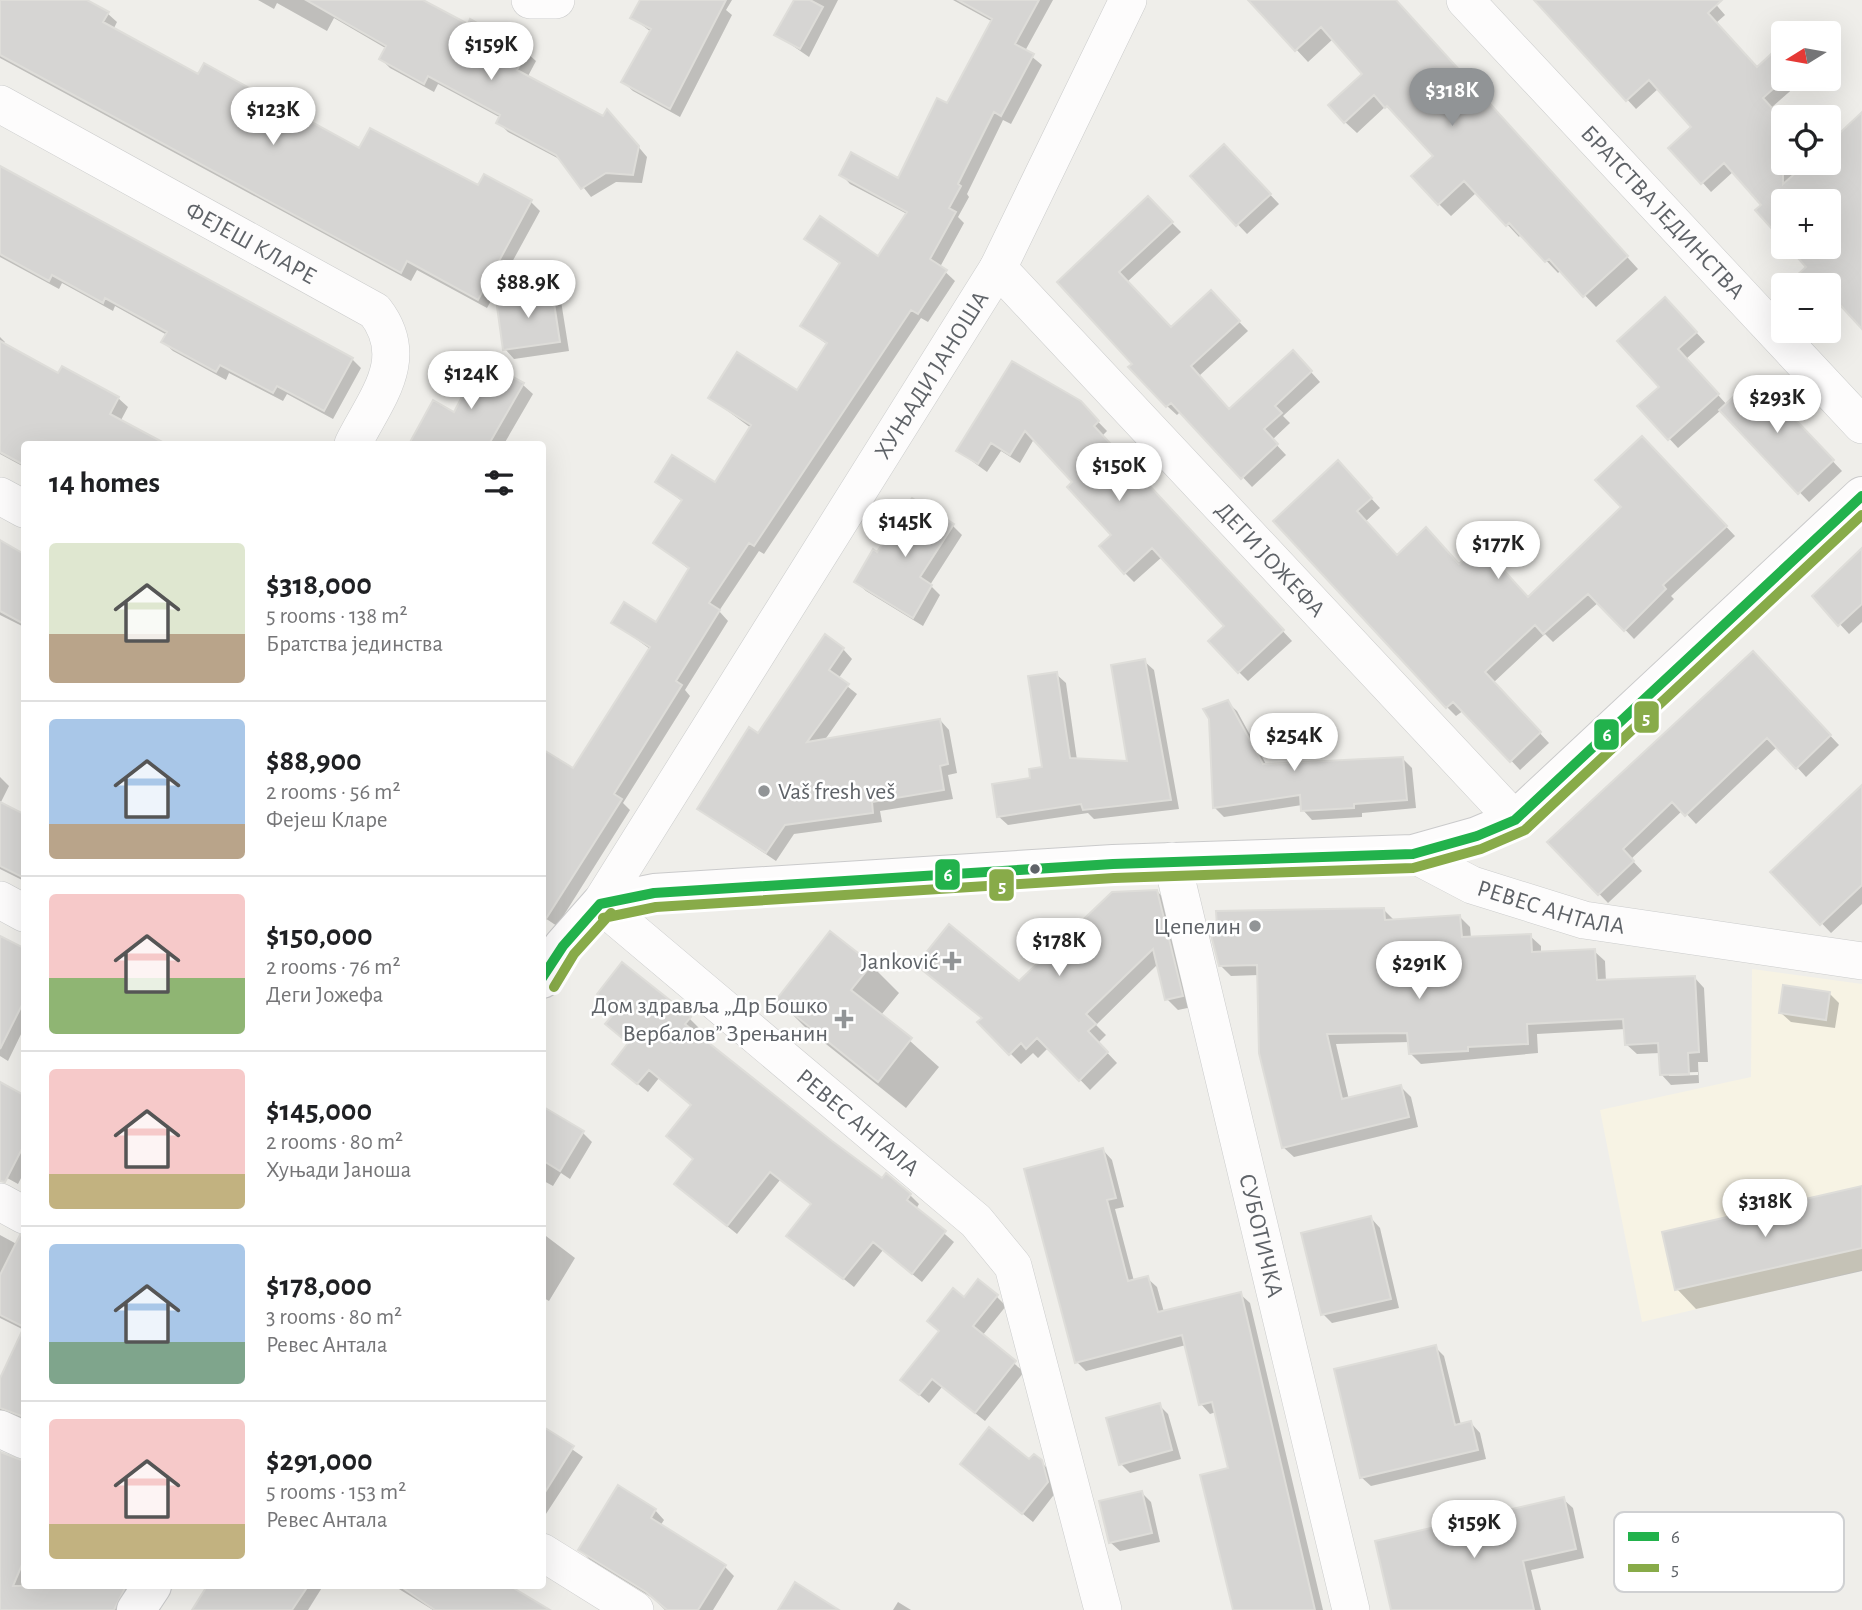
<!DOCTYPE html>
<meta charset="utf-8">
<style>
:root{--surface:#fff;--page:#f6f6f6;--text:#202124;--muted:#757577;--line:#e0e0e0;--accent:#919496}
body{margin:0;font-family:"Alegreya Sans",sans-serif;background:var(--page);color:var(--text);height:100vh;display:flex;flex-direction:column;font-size:26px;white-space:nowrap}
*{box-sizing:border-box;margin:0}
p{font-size:23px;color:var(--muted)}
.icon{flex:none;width:38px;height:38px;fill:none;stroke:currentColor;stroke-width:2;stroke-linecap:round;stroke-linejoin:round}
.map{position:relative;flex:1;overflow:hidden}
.drawer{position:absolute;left:21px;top:441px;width:525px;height:1148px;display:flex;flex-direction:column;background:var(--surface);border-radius:7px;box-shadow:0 7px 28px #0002}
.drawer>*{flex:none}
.needle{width:46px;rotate:259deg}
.controls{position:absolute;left:1771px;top:21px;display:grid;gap:14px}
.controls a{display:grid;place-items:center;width:70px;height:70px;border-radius:7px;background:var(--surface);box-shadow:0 7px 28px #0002;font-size:35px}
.price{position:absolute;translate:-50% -60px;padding:0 16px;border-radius:24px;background:#fff;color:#222;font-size:23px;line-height:46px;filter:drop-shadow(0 2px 4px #0008)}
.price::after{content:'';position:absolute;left:50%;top:42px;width:21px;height:16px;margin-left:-10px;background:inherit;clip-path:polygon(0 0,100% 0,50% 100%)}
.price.active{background:var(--accent);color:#fff}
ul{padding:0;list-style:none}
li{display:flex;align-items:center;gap:21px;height:175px;padding:0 28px}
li+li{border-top:2px solid var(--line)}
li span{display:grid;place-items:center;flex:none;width:196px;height:140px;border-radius:7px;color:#555}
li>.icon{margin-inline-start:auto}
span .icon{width:84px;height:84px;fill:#fffc;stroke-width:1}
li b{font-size:30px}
h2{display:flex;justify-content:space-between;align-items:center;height:84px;padding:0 28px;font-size:30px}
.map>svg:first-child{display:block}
.commercial{fill:#f7f3e4}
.shadow{fill:#0003;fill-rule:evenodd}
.building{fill:#d6d5d3;stroke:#deddd9;stroke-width:2}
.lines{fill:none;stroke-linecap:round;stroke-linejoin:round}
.street-casing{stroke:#cbcccc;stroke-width:38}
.secondary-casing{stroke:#cacacb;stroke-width:40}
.street{stroke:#fdfcfc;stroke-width:37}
.secondary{stroke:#fdfcfc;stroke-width:38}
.bus-1-casing{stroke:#fff;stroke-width:16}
.bus-2-casing{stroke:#fff;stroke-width:16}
.bus-1{stroke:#22b24c;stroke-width:10}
.bus-2{stroke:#88ab49;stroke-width:10}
.poi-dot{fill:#919496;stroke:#fff;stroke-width:2.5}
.bus-dot{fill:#5f6368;stroke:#fff;stroke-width:2.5}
.labels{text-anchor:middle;stroke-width:5;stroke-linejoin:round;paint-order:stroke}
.street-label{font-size:24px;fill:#5f6368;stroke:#fff}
.poi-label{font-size:24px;fill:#5f6368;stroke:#fff;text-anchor:end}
.key{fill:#fff;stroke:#cfd0d2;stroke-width:2}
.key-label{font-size:19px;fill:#5f6368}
.line-badge{stroke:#fff;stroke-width:2.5}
.badge-label{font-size:19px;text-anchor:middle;font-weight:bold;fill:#fff}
</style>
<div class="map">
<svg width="1862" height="1610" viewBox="0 0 1862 1610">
<rect width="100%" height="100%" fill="#efeeea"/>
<path class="commercial" d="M1752 969 1862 984V1270L1642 1322 1600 1110 1751 1077Z"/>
<path class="shadow" d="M0 0H83L107 13 117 22 113 30 199 76 360 150 531 202 540 211 487 308 417 270 411 281 0 58Z
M258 0H419L526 52 536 61 527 78 603 118 616 120 647 157 642 183 616 182 591 197 563 161 508 132 498 122 501 118 438 84 434 92 390 68 381 59 387 49 334 18 327 31 277 3 274 9Z
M642 0H732L726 10 732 15 680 117 633 91 623 82 651 32 632 17Z
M796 0H838L809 57 777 35Z
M953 0H1053L1025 51 1042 65 1011 124 1003 120 967 194 969 197 958 217 964 223 940 267 955 281 928 322 921 318 764 554 759 551 719 611 728 621 685 690 690 696 623 803 630 810 557 926 542 916 574 771 650 649 614 623 656 625 690 570 655 543 683 502 657 482 715 484 751 428 710 398 798 392 828 345 802 326 841 265 806 238 878 259 907 214 850 184 841 174 898 180 948 106 993 22Z
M1260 0H1395L1638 269 1596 307 1561 270 1558 273 1521 234 1519 237 1477 192 1451 216 1439 204 1435 156 1386 106 1357 133 1345 122 1364 74 1333 39 1308 62 1259 9Z
M1536 0H1712L1725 15 1716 23 1757 69 1778 50 1783 56V79H1804L1771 108 1783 122V163H1829V145L1862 115V326L1840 302 1829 313V285H1795L1792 282 1809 267 1791 247H1829V201H1783V238L1758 210 1764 205 1734 171 1711 192 1702 182 1694 127 1659 88 1636 109Z
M1233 155 1279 204 1247 234 1192 176Z
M0 168 352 359 361 368 333 419 287 394 283 401 229 373 226 380 173 351 163 342 167 335 115 306 113 311 62 283 59 289 0 257Z
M1148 199 1181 232 1127 282 1172 329 1220 302 1248 331 1199 376 1230 411 1302 362 1320 382 1283 416 1290 423 1272 440 1286 455 1252 487 1181 411 1177 415 1167 406 1131 367 1134 364 1059 282Z
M552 292 561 301 569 351 514 359 505 349Z
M1674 308 1705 342 1686 359 1727 405 1755 379 1842 471 1809 502 1721 410 1678 448 1640 407 1661 387Z
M0 337 5 342 3 345 59 375 118 398 128 407 120 422 162 444H24V467L0 454Z
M482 363 523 385 533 394 504 444H410L433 403 454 414Z
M1080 403 1107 431 1102 436 1292 641 1248 681 1239 672 1226 626 1162 557 1134 582 1125 573 1113 535 1074 482 1034 439 1020 463 1001 451 987 472 958 451Z
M1642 438 1735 536 1671 596 1674 599 1634 639 1599 602 1553 642 1545 634 1493 683 1549 743 1520 770 1464 710 1456 716 1447 707 1275 521 1347 472 1380 508 1365 522 1397 557 1459 566 1528 599 1623 507Z
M953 526 962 535 930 585 940 595 923 626 866 591 856 582 878 554Z
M0 542 24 556V627L0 615Z
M1862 551V622L1849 634 1814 596Z
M843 649 852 659 838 679 857 694 824 741 940 720 949 730 957 773 948 775 953 799 880 811 882 822 794 834 776 861 699 809 758 735Z
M1144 661 1154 670 1179 809 1094 819 1088 813 1008 825 998 816 1044 768 1056 674 1066 683 1077 760 1129 763Z
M1762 663 1839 745 1806 777 1778 746 1696 824 1683 810 1631 859 1642 871 1608 903 1550 842Z
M1227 702 1237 711 1267 766 1403 759 1412 768 1416 808 1362 813V817L1312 820 1303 810 1302 805 1224 817 1214 807Z
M0 777 9 786 0 804 24 816V881L0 869Z
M1862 799V904L1831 933 1773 872Z
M1157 891 1167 902 1192 1007 1178 1010 1167 999 1158 964 1096 1025 1106 1035 1098 1043 1117 1063 1090 1090 1049 1047 1038 1058 1033 1053 1021 1064 980 1023 983 1019 918 965 1019 983Z
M1384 910 1395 921 1460 917 1470 927 1471 938 1530 936 1541 946V953L1594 951 1605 961 1606 982 1694 977 1704 988 1708 1062H1698L1699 1083 1671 1085 1661 1074 1660 1053 1637 1054 1626 1044V1029L1537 1034 1538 1053 1421 1064 1410 1053V1042L1336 1044 1349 1100 1401 1087 1411 1097 1418 1127 1294 1157 1283 1147 1259 975 1231 976 1220 965ZM1698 1072V1075L1669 1076V1073Z
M0 937 24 950V1028L8 1061 0 1056Z
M871 965 899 993 881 1015 939 1067 906 1108 806 1028 778 1000Z
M1829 993 1839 1003 1835 1028 1791 1022 1781 1013Z
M599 994 689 1018 699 1028 694 1033 882 1181 910 1195 919 1204 916 1209 954 1242 922 1282 883 1250 854 1287 789 1236 812 1205 780 1180 737 1234 686 1193 695 1160 693 1106 659 1078 648 1092 624 1073 630 1044 618 1011Z
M2 1086 24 1097V1172L18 1184 0 1174Z
M542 1110 583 1133 592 1142 570 1179 561 1173 553 1186 542 1180Z
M1103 1150 1112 1160 1124 1207 1115 1209 1134 1281 1147 1278 1157 1287 1164 1312 1240 1294 1250 1303 1323 1610H1235L1230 1470 1216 1412 1210 1414 1201 1404 1186 1345 1086 1371 1077 1362Z
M1862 1188V1271L1696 1309 1677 1289Z
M1371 1218 1380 1228 1399 1308 1332 1323 1323 1314Z
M542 1233 575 1258 549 1301 542 1297Z
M0 1235 24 1248V1422L0 1420V1382L24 1330 0 1318Z
M997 1297 1006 1306 982 1336 1024 1372 985 1421 942 1387 929 1403 902 1380 964 1300Z
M1435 1347 1444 1356 1461 1425 1471 1423 1480 1433 1486 1459 1371 1486 1361 1477Z
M1159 1405 1168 1414 1181 1459 1130 1473 1121 1464Z
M542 1428 583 1457 542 1520Z
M0 1453 24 1463V1586H141L126 1610H0Z
M1030 1462H1041L1051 1472 1056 1492 1033 1522 972 1473Z
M1141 1492 1151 1502 1160 1542 1120 1551 1110 1542Z
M1563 1499 1573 1508 1584 1558 1531 1570 1541 1610H1393Z
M655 1510 664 1520 660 1526 725 1567 734 1576 713 1610H665L654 1599 589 1559 580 1549Z
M209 1586H323L308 1610H194Z
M394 1586H515L512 1589 546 1610H433Z
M898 1602 911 1610H893Z"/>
<path class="building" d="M0 0H87L109 12 103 22 198 74 204 63 359 148 370 128 478 185 484 174 532 200 478 300 407 261 401 273 0 55Z
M306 0H423L468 24 470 19 527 51 517 70 603 116 607 109 639 146 633 175 606 173 581 189 556 155 496 123 500 115 428 76 424 84 379 59 386 46Z
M640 0H726L670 109 621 82 651 29 630 18Z
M794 0H810L823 7 800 49 774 35Z
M958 0H1039L1015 44 1034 54 1001 116 994 112 958 184 961 186 949 208 956 212 930 259 947 270 918 314 911 310 754 546 749 543 709 603 720 610 676 681 682 685 614 794 622 799 542 925V749L573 768 650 647 611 623 624 602 656 622 689 568 653 543 682 500 655 482 672 455 715 482 751 425 708 398 737 352 797 390 827 343 800 326 840 263 804 239 820 216 878 256 907 212 839 175 851 152 898 178 937 98 947 103 992 19Z
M1248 0H1396L1628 256 1583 297 1549 259 1545 262 1509 223 1506 226 1464 181 1438 205 1411 176 1433 156 1387 106 1385 108 1374 95 1344 123 1328 105 1362 74 1321 27 1295 51Z
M1534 0H1722L1708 13 1757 67 1783 43V80L1763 98 1783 120V184L1807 163H1829V143L1862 112V329L1829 293V285H1786L1806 267 1788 247H1829V201H1783V241L1755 210 1761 205 1724 163 1701 184 1668 148 1691 127 1649 80 1626 101Z
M1224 144 1271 194 1236 226 1190 176Z
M0 166 353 358 324 411 277 386 273 393 220 365 216 372 161 342 167 332 105 298 103 303 52 275 49 281 0 254Z
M1148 196 1173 222 1119 272 1171 327 1211 290 1240 321 1191 366 1229 409 1293 350 1312 371 1275 406 1282 413 1264 429 1278 444 1241 479 1171 403 1166 407 1128 367 1132 364 1057 282Z
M552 290 560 342 503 350 496 299Z
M1665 297 1697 332 1678 349 1719 394 1668 440 1637 406 1659 387 1617 341Z
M0 341 58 373 62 366 119 397 110 414 166 444H24V465L0 452Z
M481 360 524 383 489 444H409L433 400 454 412Z
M1012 361 1081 401 1099 421 1094 426 1284 630 1238 673 1208 641 1224 626 1152 548 1124 574 1099 546 1111 535 1067 487 1072 482 1025 431 1010 455 991 443 978 464 956 451Z
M1755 377 1834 460 1798 494 1719 410Z
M1642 436 1727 526 1663 585 1666 589 1624 631 1588 594 1543 634 1535 625 1485 672 1541 732 1510 762 1453 702 1446 708 1273 521 1338 460 1372 498 1357 511 1397 555 1426 527 1459 564 1480 544 1528 597 1621 507 1595 480Z
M912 498 954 524 920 577 932 585 913 618 854 582 873 549 877 552Z
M0 540 24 554V624L0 611Z
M1862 548V604L1838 626 1812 596Z
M825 634 844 648 829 670 849 684 807 742 940 719 948 764 940 766 944 790 872 802 873 813 785 825 766 853 697 809 749 727 758 733Z
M1753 651 1831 735 1796 769 1767 738 1685 816 1672 802 1623 849 1634 861 1598 895 1547 842Z
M1145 659 1171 800 1083 810 1081 804 997 817 992 784 1030 778 1029 769 1042 767 1028 676 1057 672 1070 758 1127 761 1111 665Z
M1228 700 1263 764 1403 757 1407 800 1354 804V808L1301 811 1300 795 1213 808 1209 719 1203 709Z
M1862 785V885L1820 925 1770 872Z
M0 802 24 814V878L0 866Z
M1157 890 1183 996 1165 1000 1153 949 1086 1014 1096 1024 1088 1031 1108 1052 1079 1081 1037 1038 1026 1049 1021 1043 1009 1055 977 1022 982 1018 916 965 949 924 1019 981 1112 892Z
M1384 908 1385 920 1460 915 1462 937 1531 934 1532 952 1595 949 1597 980 1695 976 1699 1052 1688 1053 1689 1074 1660 1075 1658 1043 1625 1045 1623 1019 1527 1024 1528 1044 1468 1047V1051L1409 1054 1407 1033 1327 1034 1342 1099 1401 1085 1409 1117 1282 1148 1259 1053 1257 965 1219 966 1209 927 1217 926 1216 911Z
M830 931 872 964 851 990 912 1038 878 1082 776 1000Z
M0 936 24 948V1001L0 1049Z
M622 962 691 1017 685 1024 832 1141 882 1178 886 1173 911 1194 907 1200 946 1231 912 1274 873 1242 843 1279 786 1236 811 1204 770 1172 727 1226 674 1184 693 1159 666 1136 691 1105 649 1070 637 1084 612 1064 628 1043 605 1024 617 1010 597 994Z
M1783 985 1830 992 1826 1020 1779 1013Z
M0 1082 24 1095V1145L5 1182 0 1181Z
M542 1106 584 1131 560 1171 542 1160Z
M1103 1148 1116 1198 1107 1200 1128 1281 1148 1276 1158 1312 1241 1292 1315 1610H1233L1200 1475 1228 1468 1212 1402 1199 1405 1182 1335 1075 1363 1024 1169Z
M1862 1186V1248L1675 1290 1662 1232Z
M1371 1216 1391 1299 1321 1315 1301 1233Z
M20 1235 24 1236V1417L0 1408V1378L24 1327 0 1315V1275Z
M978 1279 998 1295 973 1326 1016 1361 975 1413 932 1379 919 1395 900 1380 939 1331 927 1321 953 1288 964 1297Z
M1436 1345 1455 1425 1471 1421 1478 1450 1360 1478 1334 1369Z
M1160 1403 1172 1450 1119 1465 1106 1418Z
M542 1426 574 1446 542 1497Z
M989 1427 1029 1459 1034 1454 1042 1460 1048 1482 1022 1514 960 1464Z
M0 1452 24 1461V1560L13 1586H126L114 1610H0Z
M618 1485 656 1509 651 1518 726 1565 698 1610H667L646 1592 578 1550Z
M1142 1491 1152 1533 1109 1543 1099 1501Z
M1564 1497 1576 1549 1523 1561 1534 1610H1391L1375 1541Z
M795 1582 839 1610H778Z
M207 1586H308L292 1610H192Z
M400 1586H510L550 1610H435Z"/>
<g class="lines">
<g class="street-casing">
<g id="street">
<path d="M530 0H556"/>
<path id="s1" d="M1465 0 1862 425"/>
<path id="s2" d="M0 104 375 311C412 359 376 398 353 444"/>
<path id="s3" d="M998 268 1515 820"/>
<path d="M0 496 24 509"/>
<path id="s4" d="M1413 854 1472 885 1584 920 1862 961"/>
<path id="s5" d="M1172 861 1351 1610"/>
<path d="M0 900 24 913"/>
<path d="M0 1202 24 1215"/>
<path d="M0 1429 24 1440"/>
<path d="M542 1552 635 1610"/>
<path id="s6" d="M1103 1610 1013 1266 976 1221 600 904 998 268 1128 0"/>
</g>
</g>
<g class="secondary-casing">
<path id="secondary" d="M542 979 563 946 600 904 654 893 1113 864 1413 854 1477 836 1515 820 1862 496
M136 1610 152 1586"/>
</g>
<use href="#street" class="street"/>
<use href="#secondary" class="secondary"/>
<g class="bus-1-casing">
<path id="bus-1" d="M600 904 654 893 1113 864 1413 854 1477 836 1515 820 1862 496
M542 978 563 946 600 904"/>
</g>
<g class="bus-2-casing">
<path id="bus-2" d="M603 918 656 907 1114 878 1413 868 1481 849 1525 830 1862 515
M554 987 574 954 611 913"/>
</g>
<use href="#bus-1" class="bus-1"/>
<use href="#bus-2" class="bus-2"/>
</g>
<g class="poi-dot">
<circle cx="764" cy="791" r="7"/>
<circle cx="1255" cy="926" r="7"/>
<path d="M948.5 950.5h7v7h7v7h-7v7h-7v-7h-7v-7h7z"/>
<path d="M840.5 1008.5h7v7h7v7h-7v7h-7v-7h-7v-7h7z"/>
</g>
<circle class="bus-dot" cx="1035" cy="869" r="6"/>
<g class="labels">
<g class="street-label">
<text dy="8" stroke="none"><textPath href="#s1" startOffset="290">БРАТСТВА ЈЕДИНСТВА</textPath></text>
<text dy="8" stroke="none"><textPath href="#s2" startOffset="287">ФЕЈЕШ КЛАРЕ</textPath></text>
<text dy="8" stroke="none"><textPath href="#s6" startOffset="1530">ХУЊАДИ ЈАНОША</textPath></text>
<text dy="8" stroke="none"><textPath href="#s3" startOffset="399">ДЕГИ ЈОЖЕФА</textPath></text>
<text dy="8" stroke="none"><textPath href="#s4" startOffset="149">РЕВЕС АНТАЛА</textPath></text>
<text transform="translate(858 1122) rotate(40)" y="8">РЕВЕС АНТАЛА</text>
<text dy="8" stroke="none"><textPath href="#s5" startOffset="385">СУБОТИЧКА</textPath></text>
</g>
<g class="poi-label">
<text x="778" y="799" text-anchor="start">Vaš fresh veš</text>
<text x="1241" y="934">Цепелин</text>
<text x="938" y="969">Janković</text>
<text x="828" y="1013">Дом здравља „Др Бошко<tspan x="828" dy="28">Вербалов” Зрењанин</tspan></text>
</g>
</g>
<rect x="1614" y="1512" width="230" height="80" rx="10" class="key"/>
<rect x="1628" y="1532" width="31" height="9" fill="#22b24c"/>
<rect x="1628" y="1564" width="31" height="8" fill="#88ab49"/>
<g class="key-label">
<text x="1671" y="1543">6</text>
<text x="1671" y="1575">5</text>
</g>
<g class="line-badge">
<rect x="1633" y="700" width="27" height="34" rx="7" fill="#88ab49"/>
<rect x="1593" y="718" width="27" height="33" rx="7" fill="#22b24c"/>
<rect x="934" y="858" width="27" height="33" rx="7" fill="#22b24c"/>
<rect x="988" y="868" width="27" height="34" rx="7" fill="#88ab49"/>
</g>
<g class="badge-label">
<text x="1646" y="724">5</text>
<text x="1607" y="741">6</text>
<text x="948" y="881">6</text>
<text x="1002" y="892">5</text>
</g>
</svg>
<div class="controls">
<a><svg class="needle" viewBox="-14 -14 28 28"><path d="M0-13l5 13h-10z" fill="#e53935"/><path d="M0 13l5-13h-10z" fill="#757577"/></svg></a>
<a><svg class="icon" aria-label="locate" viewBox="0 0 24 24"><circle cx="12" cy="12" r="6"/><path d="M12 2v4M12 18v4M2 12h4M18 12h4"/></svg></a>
<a>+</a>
<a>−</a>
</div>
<b class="price" style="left:491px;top:82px">$159K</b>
<b class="price active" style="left:1452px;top:128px">$318K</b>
<b class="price" style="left:273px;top:147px">$123K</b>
<b class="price" style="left:528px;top:320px">$88.9K</b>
<b class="price" style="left:471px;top:411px">$124K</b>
<b class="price" style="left:1777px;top:435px">$293K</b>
<b class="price" style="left:1119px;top:503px">$150K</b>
<b class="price" style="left:905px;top:559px">$145K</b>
<b class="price" style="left:1498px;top:581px">$177K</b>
<b class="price" style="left:1294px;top:773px">$254K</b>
<b class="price" style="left:1059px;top:978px">$178K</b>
<b class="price" style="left:1419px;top:1001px">$291K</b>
<b class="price" style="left:1765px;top:1239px">$318K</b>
<b class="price" style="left:1474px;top:1560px">$159K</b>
<section class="drawer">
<h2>14 homes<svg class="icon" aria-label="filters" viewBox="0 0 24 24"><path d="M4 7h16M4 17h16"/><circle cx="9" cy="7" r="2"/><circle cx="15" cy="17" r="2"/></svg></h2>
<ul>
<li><span style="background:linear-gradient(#dfe7d0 65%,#b9a48a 0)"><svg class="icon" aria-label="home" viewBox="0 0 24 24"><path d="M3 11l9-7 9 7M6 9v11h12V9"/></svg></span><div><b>$318,000</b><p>5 rooms · 138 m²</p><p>Братства јединства</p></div></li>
<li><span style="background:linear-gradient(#a9c7e8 75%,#b9a48a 0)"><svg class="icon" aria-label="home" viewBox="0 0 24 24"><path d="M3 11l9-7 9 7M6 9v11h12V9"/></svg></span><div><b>$88,900</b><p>2 rooms · 56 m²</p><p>Фејеш Кларе</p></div></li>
<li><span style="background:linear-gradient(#f6c9c9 60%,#8fb573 0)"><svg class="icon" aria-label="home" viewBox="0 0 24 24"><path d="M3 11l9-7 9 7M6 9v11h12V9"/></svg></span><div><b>$150,000</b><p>2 rooms · 76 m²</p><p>Деги Јожефа</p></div></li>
<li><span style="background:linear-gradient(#f6c9c9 75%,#c2b280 0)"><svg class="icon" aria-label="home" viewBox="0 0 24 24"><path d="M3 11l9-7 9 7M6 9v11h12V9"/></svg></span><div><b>$145,000</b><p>2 rooms · 80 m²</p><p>Хуњади Јаноша</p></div></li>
<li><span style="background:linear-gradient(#a9c7e8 70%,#7fa58c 0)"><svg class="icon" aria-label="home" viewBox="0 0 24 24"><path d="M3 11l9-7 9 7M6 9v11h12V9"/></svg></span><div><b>$178,000</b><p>3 rooms · 80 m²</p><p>Ревес Антала</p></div></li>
<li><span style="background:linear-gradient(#f6c9c9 75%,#c2b280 0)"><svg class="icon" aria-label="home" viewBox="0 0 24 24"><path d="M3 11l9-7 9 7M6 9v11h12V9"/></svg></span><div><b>$291,000</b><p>5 rooms · 153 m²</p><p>Ревес Антала</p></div></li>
</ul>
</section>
</div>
